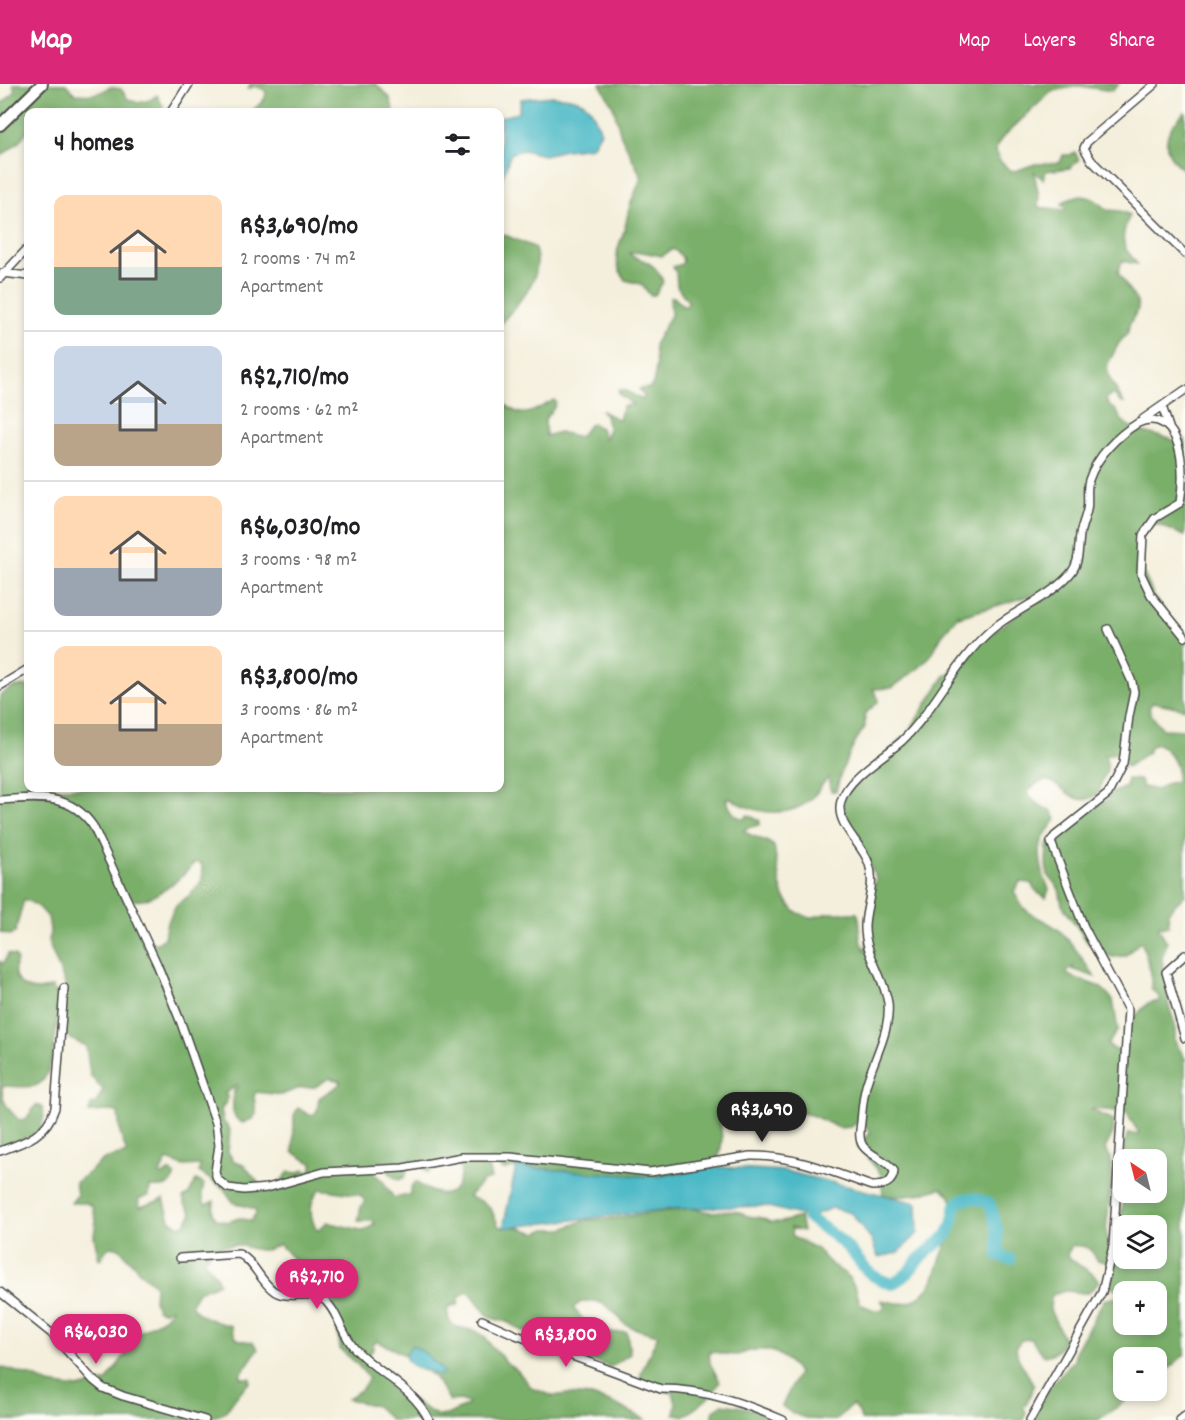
<!DOCTYPE html>
<meta charset="utf-8">
<style>
:root{--surface:#fff;--page:#f2f2f2;--text:#202124;--muted:#757577;--line:#e0e0e0;--accent:#db2777}
body{margin:0;font-family:Dekko,sans-serif;background:var(--page);color:var(--text);height:100vh;display:flex;flex-direction:column;font-size:22px;white-space:nowrap}
*{box-sizing:border-box;margin:0}
p{font-size:20px;color:var(--muted)}
.icon{flex:none;width:33px;height:33px;fill:none;stroke:currentColor;stroke-width:2;stroke-linecap:round;stroke-linejoin:round}
.map{position:relative;flex:1;overflow:hidden}
.sheet{position:absolute;left:24px;top:24px;width:480px;height:684px;display:flex;flex-direction:column;background:var(--surface);border-radius:12px;box-shadow:0 3px 9px #0003}
.sheet>*{flex:none}
.needle{width:39px;rotate:325deg}
.fabs{position:absolute;left:1113px;top:1065px;display:grid;gap:12px}
.fabs a{display:grid;place-items:center;width:54px;height:54px;border-radius:12px;background:var(--surface);box-shadow:0 3px 9px #0003;font-size:30px}
.price{position:absolute;translate:-50% -51px;padding:0 14px;border-radius:21px;background:var(--accent);color:#fff;font-size:20px;line-height:39px;filter:drop-shadow(0 2px 3px #0008)}
.price::after{content:'';position:absolute;left:50%;top:36px;width:18px;height:14px;margin-left:-9px;background:inherit;clip-path:polygon(0 0,100% 0,50% 100%)}
.price.current{background:#222;color:#fff}
ul{padding:0;list-style:none}
li{display:flex;align-items:center;gap:18px;height:150px;padding:0 30px}
li+li{border-top:2px solid var(--line)}
li span{display:grid;place-items:center;flex:none;width:168px;height:120px;border-radius:12px;color:#555}
li>.icon{margin-inline-start:auto}
span .icon{width:72px;height:72px;fill:#fffc;stroke-width:1}
li b{font-size:26px}
h2{display:flex;justify-content:space-between;align-items:center;height:72px;padding:0 30px;font-size:26px}
header{display:flex;align-items:center;gap:36px;box-sizing:border-box;height:84px;padding:0 30px;background:var(--accent);color:#fff}
header strong{font-size:28px}
nav{display:flex;gap:33px;margin-inline-start:auto;font-size:21px}
.map>svg:first-child{display:block}
.forest{fill:#7aaf6b;stroke:#526d4b;stroke-width:1.5;fill-rule:evenodd}
.water{fill:#4cb9c6;stroke:#3c7278;stroke-width:1.5}
.lines{fill:none;stroke-linecap:round;stroke-linejoin:round}
.river{stroke:#4cb9c6;stroke-width:12}
.minor-casing{stroke:#494846;stroke-width:10}
.primary-casing{stroke:#494846;stroke-width:14}
.minor{stroke:#fff;stroke-width:7}
.primary{stroke:#fff;stroke-width:10}
</style>
<header>
<strong>Map</strong>
<nav><a>Map</a><a>Layers</a><a>Share</a></nav>
</header>
<div class="map">
<svg width="1185" height="1336" viewBox="0 0 1185 1336">
<rect width="100%" height="100%" fill="#fdfcf7"/>
<filter id="ink" filterUnits="userSpaceOnUse"><feTurbulence type="fractalNoise" baseFrequency=".0167" numOctaves="2"/><feDisplacementMap in="SourceGraphic" scale="12" xChannelSelector="R" yChannelSelector="G"/><feConvolveMatrix kernelMatrix="1 2 1 2 8 2 1 2 1" color-interpolation-filters="sRGB"/></filter>
<filter id="wash" filterUnits="userSpaceOnUse"><feTurbulence type="fractalNoise" baseFrequency=".008" numOctaves="4" result="noise"/><feDisplacementMap in="SourceGraphic" scale="24" xChannelSelector="R" yChannelSelector="G"/><feGaussianBlur stdDeviation="1.35" result="paint"/><feColorMatrix in="noise" values="0 0 0 0 0 0 0 0 0 0 0 0 0 0 0 0 0 1.4 0 .05"/><feComposite in="paint" operator="in"/></filter>
<g filter="url(#wash)">
<rect width="100%" height="100%" fill="#f4efdc"/>
<path class="forest" d="M13 0H66L75 10C89 11 98 11 110 3L121 5 128 15 138 19 150 16 157 11 166 28H28V49L27 47 18 59 0 73V21L15 8Z
M250 0H376L390 14 394 28H251C257 21 269 16 265 6L255 2 248 5Z
M600 0H1119L1112 7 1080 2 1052 7 1003 53 997 61 996 68 1000 77 1010 86 1015 87 1035 80 1058 79 1061 77 1063 71H1070L1075 68 1079 76 1070 84 1046 87 1043 95 1034 88 1039 113 1038 123 1065 126 1066 124 1062 120 1063 118C1082 109 1092 110 1107 126L1121 127 1130 131C1125 143 1120 155 1127 167 1131 172 1134 174 1137 180L1122 177 1118 189 1137 218 1138 225 1129 241 1128 249 1119 259 1107 282 1109 293 1124 319 1120 318 1115 311H1111L1106 314 1108 321 1117 327C1121 347 1154 350 1171 355L1177 360 1185 355V452L1159 441 1152 440 1142 448 1139 459 1143 488 1154 512 1185 555V625L1153 618 1149 624 1151 631 1163 645 1185 646V811L1168 828 1169 842 1158 843 1167 858 1162 874 1168 919 1175 941V957L1185 975V1270L1157 1296 1156 1274H1124V1306L1135 1307 1125 1312 1127 1316 1098 1336H1034C1035 1321 1062 1286 1074 1277L1075 1268 1104 1216 1123 1212 1124 1240H1156L1157 1216 1160 1214 1159 1207 1154 1203C1143 1203 1121 1206 1112 1204L1110 1198 1119 1172 1121 1130 1126 1109 1156 1108V1076L1126 1075C1124 1067 1123 1057 1129 1049L1138 1051 1139 1049 1130 1035 1127 1028 1094 1025 1091 1026 1112 1035 1114 1038 1113 1049 1105 1065 1111 1074 1112 1092 1106 1149 1110 1166 1107 1178 1097 1176C1091 1164 1086 1161 1072 1162L1067 1170C1077 1185 1089 1182 1099 1197L1089 1209C1075 1211 1064 1201 1051 1213L1050 1226 1064 1255C1060 1266 1055 1270 1044 1272L1031 1255 1021 1256 1016 1264 1018 1274 1034 1301 1026 1321 1023 1322 1026 1328 1024 1336H861L859 1328 852 1321 836 1336C815 1336 798 1336 782 1322L798 1289C786 1272 772 1262 750 1267 745 1268 742 1270 737 1271 727 1271 718 1268 709 1268L710 1279 720 1298C711 1314 699 1322 684 1332L674 1330 676 1319 673 1309 652 1305 641 1300V1289L658 1251C648 1248 634 1246 625 1240 622 1238 619 1233 615 1229 603 1217 586 1211 573 1224 594 1247 595 1250 627 1248L630 1270 611 1283 567 1268 544 1248C529 1254 521 1246 509 1239 503 1236 495 1236 490 1233 482 1227 477 1214 468 1207L459 1213 458 1221 450 1222 447 1226 449 1236 453 1242 476 1247 485 1253 492 1263 508 1280 517 1286 532 1304 553 1312 567 1310 591 1312 613 1319 646 1336H391L376 1322 347 1315 362 1305 369 1294 355 1278 340 1265 333 1215 322 1211 305 1188 279 1160C259 1172 255 1163 236 1161 229 1161 223 1163 216 1162L204 1176 217 1193 219 1199 198 1208 191 1220C196 1232 219 1239 231 1242 233 1256 240 1257 253 1258L258 1265 240 1291 242 1294H250V1298C220 1325 237 1336 185 1333L188 1336H0V1283L34 1293 49 1300 78 1304 107 1297 126 1269 133 1263 134 1251 164 1234 173 1224 162 1228 157 1225 154 1217 155 1201 141 1189 119 1164C109 1160 105 1166 102 1174L99 1175 94 1152 96 1136 92 1122 86 1119H71L77 1111 75 1098 82 1094 104 1075 127 1069 120 1049 118 1028 110 1027 89 1028 91 1021 96 1019 103 1006 90 991 86 962C60 952 64 948 61 922L58 928C55 946 55 998 34 1002 25 1004 13 1002 5 1002L2 1004C2 1019 9 1026 19 1036L26 1035 36 1021 42 1023 44 1033 40 1047 0 1066V877L3 880 8 870 15 872 17 877C7 899 31 912 52 903L58 911 64 910 67 905 49 860 50 846 48 833 38 822 24 815 15 849 10 851 0 848V611L14 603 28 602V704H500V319C507 320 510 325 517 328 528 333 544 321 554 316L556 318 554 324 545 335 546 352 559 348 579 353 589 341 593 340 601 344 604 355C611 345 608 337 602 327L619 336 623 322 633 321 619 310V306H624L643 316 644 312 639 305 650 304 654 297 656 282 654 261 671 231 670 213H674L684 223 689 219 677 202 676 188 673 183 682 180C685 173 678 169 673 165L662 172 642 168 630 169 632 172C647 177 658 182 663 198L655 211H650L641 200 625 196C612 176 616 168 624 147 627 138 627 128 631 119 634 110 639 102 641 92L621 52 613 22ZM1038 508 1045 510 978 559 961 578 944 593 907 650 846 707 843 720 846 735 876 793 868 836 866 867C854 853 864 840 857 829H829L810 834 794 827 784 813 780 800 774 762C764 754 754 754 744 747L747 744 759 741 760 737 748 731 744 735C733 732 730 725 726 715L730 714C752 729 787 736 810 716 817 710 821 701 828 694L831 707H836L842 686 857 655 865 643V630L878 618V614L873 605 892 604 920 583 932 570 942 551 959 531V533C985 524 1013 519 1038 508ZM1158 660C1170 667 1181 683 1176 697L1166 700 1157 706 1143 703 1140 696 1127 695 1126 703 1108 711 1109 714 1053 752 1047 760 1046 781 1048 791 1059 805 1062 821 1088 859 1103 870 1113 873 1125 872 1140 858 1142 859 1151 889V905L1158 911 1160 917 1148 919 1131 937 1124 964 1120 968 1107 961 1118 946 1113 916 1106 908 1100 903 1068 891 1067 887 1073 883 1072 885 1095 893C1083 877 1074 860 1060 847 1049 837 1036 834 1027 827 1020 821 1017 814 1014 807L1020 798 1031 799 1038 809 1046 814 1049 805C1042 790 1036 767 1044 752 1048 746 1052 741 1056 735L1051 726C1040 723 1033 718 1027 709 1053 676 1064 721 1088 715 1092 714 1098 710 1100 707 1101 704 1101 700 1102 697 1108 684 1109 685 1105 671L1122 668 1125 682 1127 683 1147 669 1151 662ZM199 778 202 782V797L189 812 176 821 166 842 164 854 158 859H149L121 811C125 812 129 815 134 816 152 820 184 792 194 779ZM329 994 340 997V1000L319 1014 317 1027 313 1031H309L298 1024 294 1031 293 1068 313 1080 310 1089 304 1086 297 1089 289 1088 275 1103 264 1106 245 1082 233 1076 228 1068 230 1046 223 1037 221 1026 228 1014 225 1010 237 1001 238 1003 234 1006C233 1019 229 1034 243 1039L252 1035 256 1030 254 1012 256 1008 281 1011 300 1004 315 1003ZM751 1011 767 1020 814 1032 839 1044 851 1043 858 1038H862L871 1049 860 1057 858 1062 881 1090 883 1111C903 1115 922 1110 941 1104 966 1119 948 1155 940 1176 937 1184 935 1195 930 1202 928 1206 920 1212 917 1214 907 1223 893 1218 881 1216L885 1222 881 1226H874L860 1220 856 1205 847 1191 832 1181 817 1165 793 1153 791 1144 803 1147 800 1133 782 1138H770L762 1134 748 1132 735 1127 709 1128 690 1124 606 1135 585 1136 563 1145H546L537 1149 517 1143H499C491 1125 491 1118 471 1114L469 1112 483 1097 491 1095 488 1080 491 1075 498 1079 502 1086 515 1083 521 1094 702 1096C718 1081 724 1066 721 1044 720 1035 717 1028 719 1020L729 1014ZM411 1074 428 1088 442 1079 452 1076 460 1082C462 1090 460 1094 457 1101 449 1118 427 1107 416 1098L412 1101 409 1111 394 1114 382 1096 368 1084 379 1076 392 1092 399 1096 405 1093ZM167 1076 184 1082 200 1081 199 1088 224 1105 234 1119 255 1125 256 1129 251 1137 239 1134 227 1138 216 1135 213 1129 214 1117 205 1121 202 1110 204 1100 196 1096 189 1110 183 1114 185 1120 192 1129 185 1140 179 1142 170 1136 164 1115 140 1123 138 1115 149 1112 150 1103C162 1104 171 1104 175 1091L171 1087 163 1091 160 1090ZM320 1105 360 1111 365 1117 361 1123 358 1137H373L375 1140 364 1147C352 1143 340 1142 327 1138L319 1146 316 1145C309 1131 309 1117 320 1105ZM1124 1142H1156V1174H1124ZM377 1257 407 1272 435 1294 450 1317 460 1316 468 1319V1321L447 1331 438 1332 404 1312 393 1308 384 1289 367 1273 373 1265V1260Z
M1185 28V87C1159 68 1162 48 1185 28Z
M500 149 534 163C547 193 517 219 500 241Z
M723 1320 759 1326 767 1336H712L714 1326Z"/>
<path class="water" d="M552 12C585 15 589 16 601 48L592 63 565 66 544 71 523 66 511 69 500 100V33L518 29 521 15Z
M516 1083 654 1093 718 1083 785 1087 917 1119 918 1149 898 1169 878 1173 872 1157 851 1129 832 1124 808 1133 765 1122 671 1125 503 1144Z
M412 1261 425 1269 444 1288 439 1292C432 1287 427 1288 419 1285 414 1283 410 1279 406 1275V1269Z"/>
<g class="lines">
<path class="river" d="M808 1133C822 1143 837 1152 849 1165 866 1184 866 1192 892 1200L907 1190 919 1175 947 1151 952 1141 956 1120C967 1111 978 1114 990 1120L997 1145 999 1172 1010 1175"/>
</g>
</g>
<g filter="url(#ink)">
<g class="lines">
<g class="minor-casing">
<path id="minor" d="M1155 0 1087 58 1084 64 1091 76 1185 170
M171 28 189 0
M3 189 28 192
M0 194 28 164
M1162 322 1169 343
M1143 335 1185 306
M0 602 28 585
M0 716C37 714 70 708 93 742L157 880 181 939 216 1039 219 1061 215 1088 217 1095 228 1104 244 1106 267 1104 324 1088 403 1084 462 1073H510L650 1088 750 1072C793 1071 832 1088 872 1102 883 1102 893 1100 894 1087 887 1075 871 1073 863 1062 858 1055 860 1045 861 1038 862 1026 863 1013 866 1002 873 976 891 947 888 919 884 892 864 869 865 841 866 821 876 801 869 780 863 760 834 740 841 717 848 693 884 673 902 657 936 624 955 577 991 546 1016 525 1049 514 1070 490 1080 479 1078 465 1080 451 1081 443 1085 435 1087 426 1089 417 1086 405 1089 396 1097 372 1117 352 1138 339 1144 336 1151 335 1158 337 1185 347 1184 394 1180 419L1155 434 1143 451 1141 490 1151 511 1185 553
M1185 871 1166 888 1185 954
M0 1067C26 1058 46 1052 55 1024L64 904
M180 1174 239 1170C253 1176 260 1197 274 1207 289 1217 309 1205 323 1215 337 1225 342 1252 356 1266 380 1291 413 1303 429 1336
M0 1208 51 1249 93 1296 103 1304 123 1312 205 1336
M482 1236 516 1251 661 1305C705 1305 743 1319 783 1336
M1030 1336 1102 1208 1113 1162 1128 926 1084 843 1051 758 1055 752 1108 710 1123 680 1129 632 1134 608 1132 598 1108 545
M1180 1336 1185 1332"/>
</g>
<g class="primary-casing">
<path id="primary" d="M0 41 42 0"/>
</g>
<use href="#minor" class="minor"/>
<use href="#primary" class="primary"/>
</g>
</g>
</svg>
<div class="fabs">
<a><svg class="needle" viewBox="-14 -14 28 28"><path d="M0-13l5 13h-10z" fill="#e53935"/><path d="M0 13l5-13h-10z" fill="#757577"/></svg></a>
<a><svg class="icon" aria-label="layers" viewBox="0 0 24 24"><path d="M12 4l9 5-9 5-9-5zM3 14l9 5 9-5"/></svg></a>
<a>+</a>
<a>−</a>
</div>
<b class="price current" style="left:762px;top:1059px">R$3,690</b>
<b class="price" style="left:317px;top:1226px">R$2,710</b>
<b class="price" style="left:96px;top:1281px">R$6,030</b>
<b class="price" style="left:566px;top:1284px">R$3,800</b>
<section class="sheet">
<h2>4 homes<svg class="icon" aria-label="filters" viewBox="0 0 24 24"><path d="M4 7h16M4 17h16"/><circle cx="9" cy="7" r="2"/><circle cx="15" cy="17" r="2"/></svg></h2>
<ul>
<li><span style="background:linear-gradient(#ffd9b3 60%,#7fa58c 0)"><svg class="icon" aria-label="home" viewBox="0 0 24 24"><path d="M3 11l9-7 9 7M6 9v11h12V9"/></svg></span><div><b>R$3,690/mo</b><p>2 rooms · 74 m²</p><p>Apartment</p></div></li>
<li><span style="background:linear-gradient(#c9d6e8 65%,#b9a48a 0)"><svg class="icon" aria-label="home" viewBox="0 0 24 24"><path d="M3 11l9-7 9 7M6 9v11h12V9"/></svg></span><div><b>R$2,710/mo</b><p>2 rooms · 62 m²</p><p>Apartment</p></div></li>
<li><span style="background:linear-gradient(#ffd9b3 60%,#9aa5b1 0)"><svg class="icon" aria-label="home" viewBox="0 0 24 24"><path d="M3 11l9-7 9 7M6 9v11h12V9"/></svg></span><div><b>R$6,030/mo</b><p>3 rooms · 98 m²</p><p>Apartment</p></div></li>
<li><span style="background:linear-gradient(#ffd9b3 65%,#b9a48a 0)"><svg class="icon" aria-label="home" viewBox="0 0 24 24"><path d="M3 11l9-7 9 7M6 9v11h12V9"/></svg></span><div><b>R$3,800/mo</b><p>3 rooms · 86 m²</p><p>Apartment</p></div></li>
</ul>
</section>
</div>
